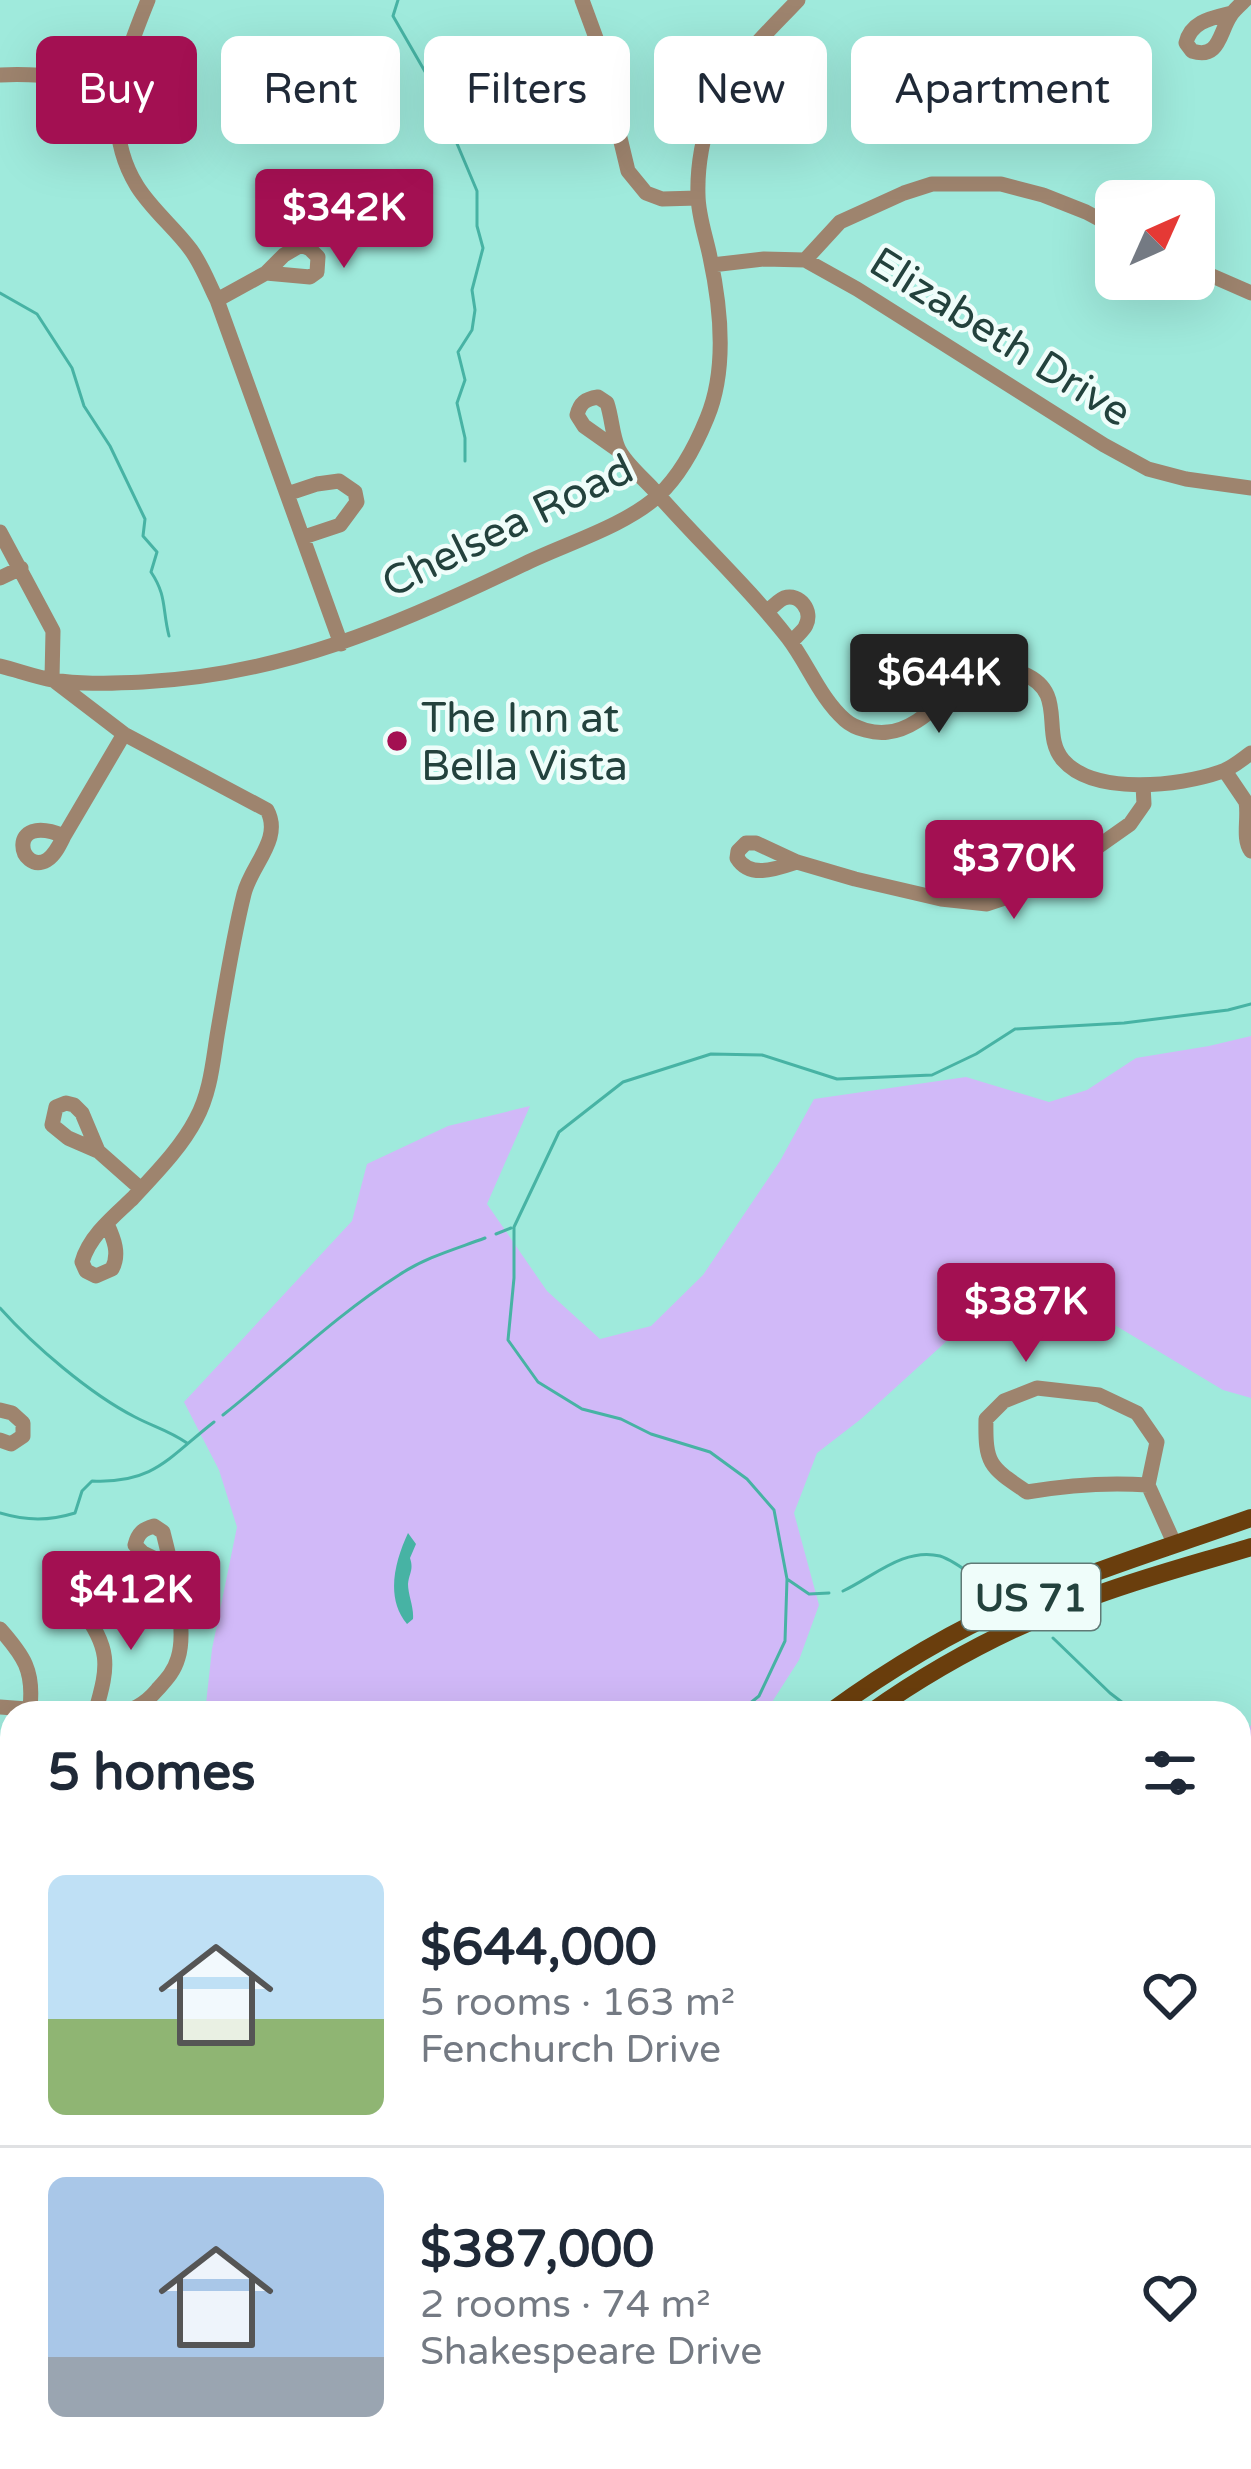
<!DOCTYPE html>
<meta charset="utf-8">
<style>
:root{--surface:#fff;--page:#f2f2f3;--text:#1f2937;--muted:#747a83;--line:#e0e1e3;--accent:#a31052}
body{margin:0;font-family:"Varela Round",sans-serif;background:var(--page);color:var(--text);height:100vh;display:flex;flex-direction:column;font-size:45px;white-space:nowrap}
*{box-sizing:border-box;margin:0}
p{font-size:39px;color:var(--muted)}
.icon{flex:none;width:66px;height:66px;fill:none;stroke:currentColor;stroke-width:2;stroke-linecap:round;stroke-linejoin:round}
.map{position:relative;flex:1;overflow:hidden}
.panel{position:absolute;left:0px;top:1701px;width:1251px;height:768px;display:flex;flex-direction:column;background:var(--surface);border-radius:36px 36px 0 0;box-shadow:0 12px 48px #0002}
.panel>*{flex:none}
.banner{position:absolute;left:36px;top:36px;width:1179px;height:108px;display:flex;gap:24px}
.needle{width:78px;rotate:45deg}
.controls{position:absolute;left:1095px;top:180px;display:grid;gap:24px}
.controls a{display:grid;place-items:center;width:120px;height:120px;border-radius:18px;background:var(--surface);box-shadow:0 12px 48px #0002;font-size:60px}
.price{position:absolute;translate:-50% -102px;padding:0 27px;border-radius:12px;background:var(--accent);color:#fff;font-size:39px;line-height:78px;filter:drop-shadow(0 3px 6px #0008)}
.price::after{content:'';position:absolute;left:50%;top:72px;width:36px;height:27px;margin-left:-18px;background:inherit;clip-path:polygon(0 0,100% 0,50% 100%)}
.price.on{background:#222;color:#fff}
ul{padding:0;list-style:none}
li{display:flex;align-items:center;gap:36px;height:300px;padding:0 48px}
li+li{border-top:3px solid var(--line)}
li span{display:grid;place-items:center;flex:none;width:336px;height:240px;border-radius:18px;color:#555}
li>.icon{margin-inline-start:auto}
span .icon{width:144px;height:144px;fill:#fffc;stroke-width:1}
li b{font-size:51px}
h2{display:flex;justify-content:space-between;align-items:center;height:144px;padding:0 48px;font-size:51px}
.pill{padding:0 42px;border-radius:18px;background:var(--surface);box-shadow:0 12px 48px #0002;font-size:42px;line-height:108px}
.pill.on{background:var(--accent);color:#fff}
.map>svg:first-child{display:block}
.green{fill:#d1b9f8}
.water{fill:#47b3a4}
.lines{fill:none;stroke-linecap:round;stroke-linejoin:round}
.stream{stroke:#47b3a4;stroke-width:3}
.minor{stroke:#9e846e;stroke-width:15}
.major{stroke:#6a3e0d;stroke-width:18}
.poi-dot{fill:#a31052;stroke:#effdfa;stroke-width:4.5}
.labels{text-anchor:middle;stroke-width:9;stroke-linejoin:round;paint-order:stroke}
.shield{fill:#effdfa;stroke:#607a76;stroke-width:3}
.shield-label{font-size:39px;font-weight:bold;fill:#23423d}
.street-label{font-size:42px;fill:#23423d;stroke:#effdfa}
.poi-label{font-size:42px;fill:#23423d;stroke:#effdfa;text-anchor:start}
</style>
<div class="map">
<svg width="1251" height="2469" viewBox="0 0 1251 2469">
<rect width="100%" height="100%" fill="#9feadc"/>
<path class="green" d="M1251 1036V1398L1223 1390 1103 1318 1044 1310 949 1339 861 1419 817 1453 794 1513 819 1605 799 1660 765 1713H205L212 1649 237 1527 219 1470 184 1402 352 1221 367 1164 448 1126 530 1106 487 1204 547 1291 600 1339 651 1326 703 1275 780 1161 814 1099 966 1077 1049 1102 1087 1090 1136 1058 1209 1046Z
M1251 1725V1967L1239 1936V1744Z
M12 2229V2307L0 2308V2233Z
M23 2457H304L298 2469H16Z"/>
<path class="water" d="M408 1533 416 1544 410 1558C414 1570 409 1573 408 1584 408 1595 414 1607 413 1619L407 1624C385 1598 395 1561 408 1533Z
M1251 2332V2463L1241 2469H1145L1161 2457H1239V2369Z"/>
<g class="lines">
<path class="stream" d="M398 0 393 16 431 82 477 191V226L483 248 472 290 475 310 472 330 458 352 465 380 457 403 465 438V461
M0 293 37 314 72 368 84 406 110 446 145 519 143 536 157 552 151 572C167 596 162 608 169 636
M496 1234 511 1228
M0 1308C33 1345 90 1394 135 1417 154 1427 168 1430 187 1443
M223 1415C281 1369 336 1315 399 1275 426 1257 456 1249 485 1238
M0 1513C27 1521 49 1521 75 1513L82 1491 92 1481C154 1484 169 1457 214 1422
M787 1579 809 1594 829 1593
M843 1591C873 1577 904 1547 940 1556 956 1561 974 1577 989 1587
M1053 1638 1110 1693 1136 1713
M738 1713 759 1696 785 1641 787 1579 774 1510 747 1479 710 1452 651 1434 621 1419 582 1409 538 1382 508 1340 514 1278V1227L559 1132 623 1082 711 1054 762 1055 837 1079 932 1075 976 1054 1015 1029 1124 1023 1228 1010 1251 1004
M1239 1805 1251 1799
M0 1864 12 1861
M42 2469 76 2457
M293 2469 299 2457"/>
<path class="minor" d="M148 0C123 62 99 124 137 186 152 210 175 228 191 250 202 265 209 284 217 300L341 644
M582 0 596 38 628 171 646 193 662 199 698 198
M1232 13C1212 18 1191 21 1186 43L1192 51C1220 60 1219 32 1231 15 1233 11 1242 3 1245 0
M0 75C41 73 80 78 120 86
M805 260 840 222 904 193 932 184H1001L1043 195 1086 212 1116 228
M712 265 764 259 805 260 857 289 1104 445 1148 469 1186 479 1251 488
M1194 268 1251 293
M217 300 266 273 310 277 317 272 318 257 310 249 301 245 284 255 266 273
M618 450 584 426 577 415C580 403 585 399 598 397L607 403C612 418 612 434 618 448 624 462 642 477 653 489 697 540 747 585 788 638 808 664 820 698 845 720 855 729 875 734 888 732 938 727 967 650 1024 674 1068 693 1040 733 1063 760 1094 796 1180 786 1220 772 1231 769 1241 760 1251 753
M287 494 317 484 339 481 355 492 357 502 340 525 304 537
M0 532 53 631 52 679 124 734 267 810C283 839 251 865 244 894 233 938 226 984 218 1030 213 1059 211 1092 196 1119 181 1148 155 1174 133 1198 114 1216 89 1236 82 1262L86 1271 96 1276 112 1269C120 1254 114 1239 107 1224
M0 578 21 568
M767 612C770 609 779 600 784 598 800 593 813 611 806 625 805 629 794 639 791 642
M0 666C17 670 35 677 53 680 83 685 113 683 143 682 282 675 398 625 522 565 564 544 624 527 659 495 680 475 696 445 707 418 727 370 721 308 710 257 706 237 698 215 698 195 697 166 703 133 714 106 731 65 768 32 798 0
M1225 771 1246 802 1251 805
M1246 802C1249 818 1242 839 1251 851
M64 836C60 844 55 855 47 860 19 876 5 811 64 836L124 734
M797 862C776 869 750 879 737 858L738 851 746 843H756L797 862 855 879 941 899 987 904 1020 893 1086 855 1130 824 1144 804 1143 785
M98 1151 68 1138 52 1125 56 1107 66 1103 74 1105 82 1113 98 1151 141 1189
M1037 1388 1099 1395 1137 1413 1157 1442 1148 1485C1107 1482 1068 1485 1027 1492 990 1467 985 1465 986 1419L1004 1401Z
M0 1410 12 1413 23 1423V1436L11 1444 0 1440
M1148 1485 1175 1545
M80 1606C110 1650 110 1662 95 1713
M0 1629C24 1656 34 1671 30 1707
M0 1707 81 1713
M115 1713C131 1712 146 1703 157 1690 166 1680 174 1672 178 1658 188 1627 171 1565 163 1532L154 1526C143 1529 138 1533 135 1545L143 1553 170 1566
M1239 2088 1251 2098
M0 2117 12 2121
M1239 2185 1251 2165
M0 2221 12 2217
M856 2457 861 2469
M962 2457 969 2462H985
M579 2469 580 2457
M922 2469 931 2457"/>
<path class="major" d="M829 1713C892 1667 959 1627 1031 1597 1103 1567 1178 1544 1251 1518
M870 1713C935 1667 1008 1628 1083 1600 1137 1579 1195 1564 1251 1547
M334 2469 340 2457
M360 2469 366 2457"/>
</g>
<circle class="poi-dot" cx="397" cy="741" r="12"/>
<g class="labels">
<rect class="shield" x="962" y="1564" width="138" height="66" rx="9"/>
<g class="shield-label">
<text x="1031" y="1611">US 71</text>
</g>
<g class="street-label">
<text transform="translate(1001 336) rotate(32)" y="15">Elizabeth Drive</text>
<text transform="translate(507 525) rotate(-26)" y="15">Chelsea Road</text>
</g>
<g class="poi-label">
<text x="421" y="732">The Inn at<tspan x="421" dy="48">Bella Vista</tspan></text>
</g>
</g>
</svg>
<div class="controls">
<a><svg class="needle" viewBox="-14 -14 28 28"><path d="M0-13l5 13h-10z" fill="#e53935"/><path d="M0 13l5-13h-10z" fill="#747a83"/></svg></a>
</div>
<b class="price" style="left:344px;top:271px">$342K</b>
<b class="price on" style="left:939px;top:736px">$644K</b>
<b class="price" style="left:1014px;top:922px">$370K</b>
<b class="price" style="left:1026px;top:1365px">$387K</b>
<b class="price" style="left:131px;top:1653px">$412K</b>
<div class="banner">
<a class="pill on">Buy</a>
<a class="pill">Rent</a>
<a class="pill">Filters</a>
<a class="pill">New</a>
<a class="pill">Apartment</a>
</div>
<section class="panel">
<h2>5 homes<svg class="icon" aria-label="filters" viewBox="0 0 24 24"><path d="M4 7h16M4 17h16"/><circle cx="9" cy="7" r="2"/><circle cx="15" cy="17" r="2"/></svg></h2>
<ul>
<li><span style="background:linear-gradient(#bfe0f5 60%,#8fb573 0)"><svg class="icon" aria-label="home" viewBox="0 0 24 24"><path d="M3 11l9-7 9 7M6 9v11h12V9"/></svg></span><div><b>$644,000</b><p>5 rooms · 163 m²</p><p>Fenchurch Drive</p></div><svg class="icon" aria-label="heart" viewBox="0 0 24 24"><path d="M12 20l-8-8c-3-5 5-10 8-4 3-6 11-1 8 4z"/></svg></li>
<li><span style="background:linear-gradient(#a9c7e8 75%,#9aa5b1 0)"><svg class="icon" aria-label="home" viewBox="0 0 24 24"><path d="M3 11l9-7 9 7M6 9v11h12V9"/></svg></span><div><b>$387,000</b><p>2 rooms · 74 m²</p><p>Shakespeare Drive</p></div><svg class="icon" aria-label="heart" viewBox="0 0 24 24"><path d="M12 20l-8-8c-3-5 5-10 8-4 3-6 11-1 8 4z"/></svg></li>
</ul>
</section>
</div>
